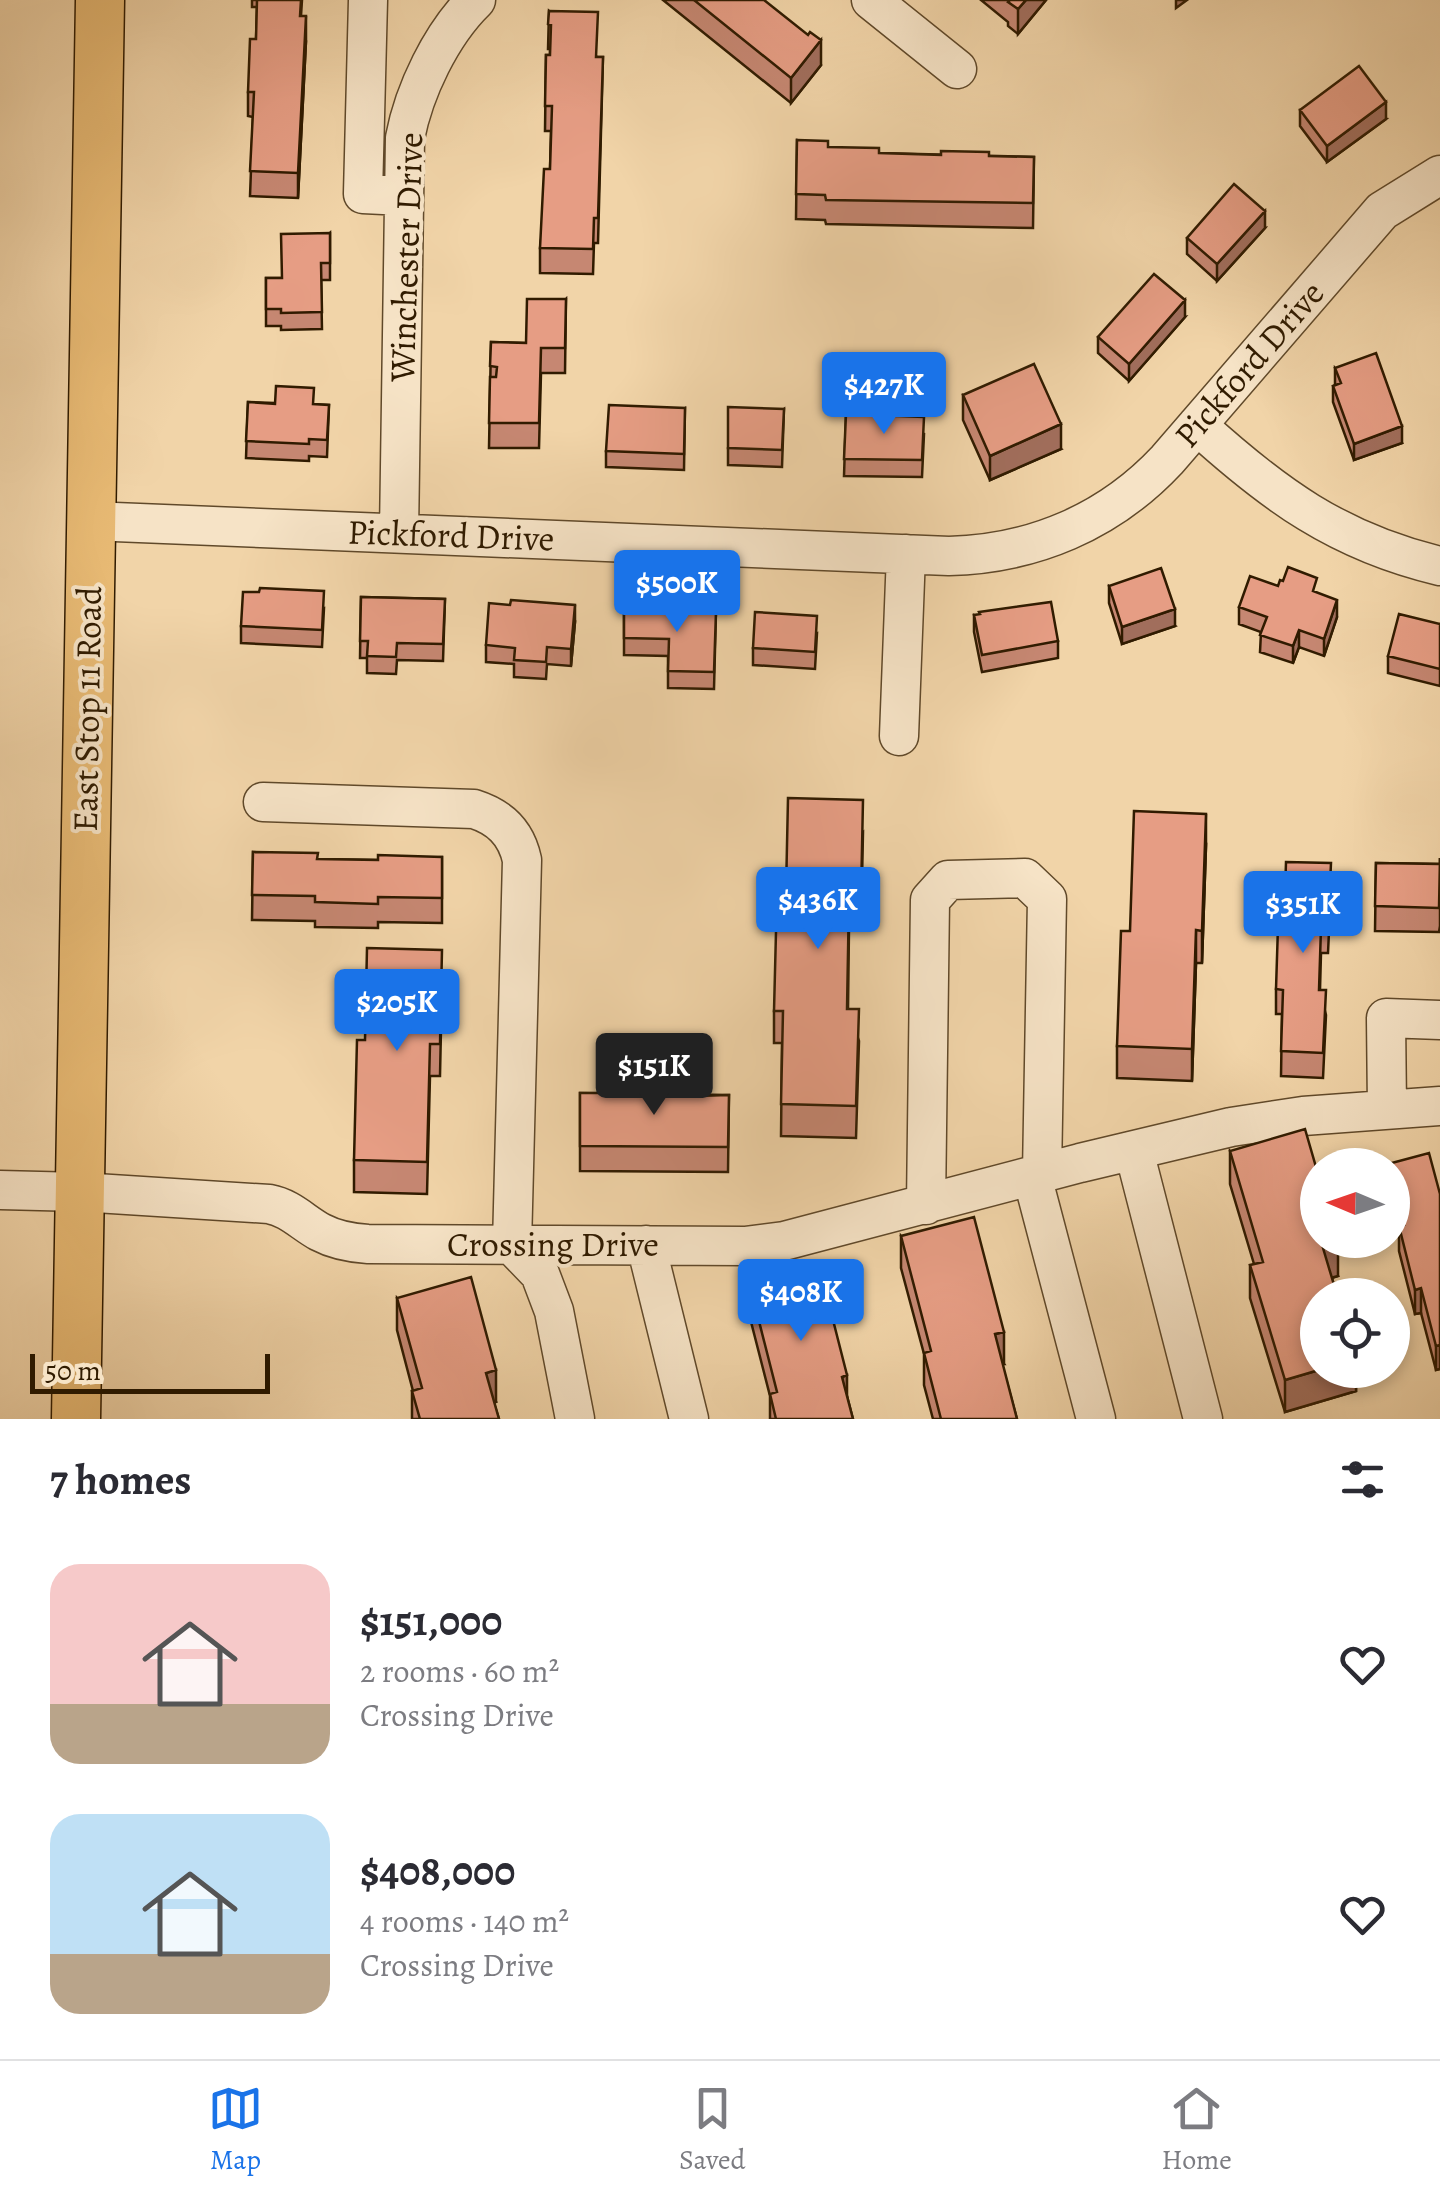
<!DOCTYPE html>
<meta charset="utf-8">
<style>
:root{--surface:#fff;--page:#f2f2f3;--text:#2b2b33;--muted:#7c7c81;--line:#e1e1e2;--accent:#1a73e8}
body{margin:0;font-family:Alegreya,serif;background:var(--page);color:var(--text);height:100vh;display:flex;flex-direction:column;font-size:38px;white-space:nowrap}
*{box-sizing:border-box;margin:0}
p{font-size:32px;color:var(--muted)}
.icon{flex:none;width:55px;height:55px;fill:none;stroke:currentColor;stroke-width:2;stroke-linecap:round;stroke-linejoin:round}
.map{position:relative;height:1419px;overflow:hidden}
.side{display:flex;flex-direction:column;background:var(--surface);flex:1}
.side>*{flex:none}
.needle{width:65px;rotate:272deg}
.buttons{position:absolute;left:1300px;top:1148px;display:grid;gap:20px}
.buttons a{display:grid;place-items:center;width:110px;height:110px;border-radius:50%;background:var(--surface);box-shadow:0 5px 15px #0003;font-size:50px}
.scale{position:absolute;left:30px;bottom:25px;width:240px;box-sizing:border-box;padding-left:10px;border:5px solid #301b00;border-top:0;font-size:28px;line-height:35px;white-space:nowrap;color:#301b00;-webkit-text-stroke:8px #f6e3c6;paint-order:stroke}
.price{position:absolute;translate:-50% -85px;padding:0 22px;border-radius:10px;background:var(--accent);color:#fff;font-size:32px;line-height:65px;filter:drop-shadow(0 2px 5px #0008)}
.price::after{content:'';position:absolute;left:50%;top:60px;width:30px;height:22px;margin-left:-15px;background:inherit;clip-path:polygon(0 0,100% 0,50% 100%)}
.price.active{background:#222;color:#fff}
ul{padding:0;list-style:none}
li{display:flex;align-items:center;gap:30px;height:250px;padding:0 50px}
li span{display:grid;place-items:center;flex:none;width:280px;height:200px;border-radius:30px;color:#555}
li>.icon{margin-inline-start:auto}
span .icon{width:120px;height:120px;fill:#fffc;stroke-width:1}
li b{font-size:42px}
h2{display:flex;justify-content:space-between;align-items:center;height:120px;padding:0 50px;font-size:42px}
.tabs{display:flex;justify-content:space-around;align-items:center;height:140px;border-top:2px solid var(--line);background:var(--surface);font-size:28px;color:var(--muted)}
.tabs a{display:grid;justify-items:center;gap:5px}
.tabs .active{color:var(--accent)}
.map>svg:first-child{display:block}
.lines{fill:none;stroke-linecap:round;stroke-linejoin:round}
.minor-casing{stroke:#60492a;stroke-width:41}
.major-casing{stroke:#301b00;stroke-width:51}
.minor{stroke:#f6e3c6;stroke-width:38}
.major{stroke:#e8ba74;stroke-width:48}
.wall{fill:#c68772;stroke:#301b00;stroke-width:2.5}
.shaded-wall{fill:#a16e5c;stroke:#301b00;stroke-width:2.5}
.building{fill:#e69d84;stroke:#301b00;stroke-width:2.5}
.labels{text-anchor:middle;stroke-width:8;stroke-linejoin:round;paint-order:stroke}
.street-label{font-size:35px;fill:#301b00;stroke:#f6e3c6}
</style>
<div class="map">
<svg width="1440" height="1419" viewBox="0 0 1440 1419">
<rect width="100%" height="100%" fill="#f1d4a8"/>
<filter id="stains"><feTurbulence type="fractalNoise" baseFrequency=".002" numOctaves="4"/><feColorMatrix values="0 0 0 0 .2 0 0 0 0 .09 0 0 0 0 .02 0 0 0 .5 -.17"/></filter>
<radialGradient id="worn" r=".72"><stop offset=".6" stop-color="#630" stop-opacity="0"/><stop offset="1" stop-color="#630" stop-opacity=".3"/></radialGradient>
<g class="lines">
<g class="minor-casing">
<path id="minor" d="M368 0 363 194 404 196
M871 0 957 69
M1197 425C1273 494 1338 542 1440 566
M90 521 949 556C1033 554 1109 522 1167 460L1382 211 1440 175
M399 533 405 138C414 91 441 34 476 0
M899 736 906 554
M263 802 474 809C499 817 516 832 522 860L512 1245 540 1274 554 1311 575 1419
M1387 1109 1386 1018 1440 1020
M1134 1151 1203 1419
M1032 1176 1096 1419
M0 1190 80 1192 269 1204C290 1208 302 1222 320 1232 335 1240 351 1243 368 1244L745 1246 784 1241 1080 1163 1231 1127 1303 1116 1440 1106
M926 1205 930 900 948 880 1025 878 1047 899 1042 1173
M646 1245 689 1419"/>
</g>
<g class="major-casing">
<path id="major" d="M76 1419 100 0"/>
</g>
<use href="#minor" class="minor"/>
<use href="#major" class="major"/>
</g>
<path class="wall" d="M252 0H302L301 16 306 41 298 198 250 196 253 117 248 116V92L256 39 257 7H252Z
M663 0H764L821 65 791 103Z
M981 0H1046L1018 34 1008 26V22Z
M549 11 597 57H603L598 243H594L593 274 540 273V248L550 169 551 131H545L546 55H550V49H548Z
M1300 110 1386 119 1327 162 1300 126Z
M797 140 828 147 879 153 1034 157 1033 228 826 224 825 220 796 219Z
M1265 228 1217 281 1187 254V238Z
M330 233V280H321L322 329 281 330V326H266V278H282Z
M566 299 565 373H541L539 448H489L491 342 526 343Z
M1185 317 1129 381 1098 353V337Z
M1335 368 1402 443 1354 460 1333 402V386L1335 385Z
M963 395 1061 449 990 480 963 420Z
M248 402 329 405 327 457 309 456V461L246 458Z
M685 408 684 470 606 467V451Z
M784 409 782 467 728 465V448Z
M846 414 924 434 922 477 844 476Z
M1283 581 1317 593 1337 617 1324 656 1299 647 1293 663 1260 652 1261 632 1239 624V607L1278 586Z
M1109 586 1175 626 1122 644 1109 603Z
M361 597 445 599 443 661 397 660 396 674 367 673V658H360Z
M324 608 322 647 241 643V626Z
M624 608 716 611 714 689 668 688V656L624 655Z
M974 615 1058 641V658L982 672 974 632Z
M575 622 571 666 547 664 546 679 514 677V664L486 662V645Z
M1440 624V686L1388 673V656Z
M817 633 815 669 753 665V648Z
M863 832 861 929 849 928 848 1009 859 1041 856 1138 781 1136 782 1043H774V1011L786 892Z
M1206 846 1202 963H1196L1192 1081 1117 1078V1046L1130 931Z
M253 852 317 859 378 860 442 857V923L378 922V928L315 927V921L252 920Z
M1440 858V926L1439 932 1375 931 1376 863 1440 864Z
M1331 888 1328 953H1321L1320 990 1326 1015 1323 1078 1281 1076 1282 1014H1276V989L1284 926Z
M442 982 440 1076H430L427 1194 354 1192V1160L365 1040Z
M580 1093 729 1095 728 1172 580 1171Z
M1230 1151 1338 1276 1332 1278 1356 1370V1391L1285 1412 1250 1298V1265L1254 1264 1230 1184Z
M1392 1165 1440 1194V1369L1436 1370 1421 1313 1415 1314 1399 1251V1232L1392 1207Z
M901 1236 1004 1364H1002L1017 1419H933L924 1385V1354L901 1268Z
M748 1278 847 1396 853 1419H770V1396L748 1310Z
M397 1298 496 1402 494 1403 499 1419H412V1391H413L397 1330Z"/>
<path class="shaded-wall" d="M1026 0H1046L1018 34V9Z
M1176 0H1187L1176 8Z
M306 16V41L298 198V173Z
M821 40V65L791 103V78Z
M1386 102V119L1327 162V146Z
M1265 211V228L1217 281V264Z
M1185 300V317L1129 381V364Z
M1061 424V449L990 480V456Z
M1402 426V443L1354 460V444Z
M1337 600V617L1324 656V639Z
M575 605V622L571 666V649Z
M1175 609V626L1122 644V627Z
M1299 630V647L1293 663V646Z
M1206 814V846L1202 963V931Z
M1196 930V963L1192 1081V1049Z
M1338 1244V1276L1323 1280V1248Z
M1421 1288V1313L1415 1314V1290Z
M1004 1332V1364L995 1366V1334Z
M1440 1345V1369L1436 1370V1346Z
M496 1370V1402L486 1406V1373Z
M1319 1370H1356V1391L1285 1412V1380Z
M847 1375V1408L842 1377Z"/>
<path class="building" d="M257 0H301L300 16H306L298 173 250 171 254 92H248L250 39H256Z
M694 0H764L808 35 810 32 821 40 791 78Z
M1010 0H1026L1018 9 1008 2Z
M549 11 598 12 596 57H603L598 218H594L593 249 540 248 544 169H550L552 106H545L546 55H550L551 25 548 24Z
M1359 66 1386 102 1327 146 1300 110Z
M797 140 828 141V147L879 148V153L941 155V151L989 152V156L1034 157 1033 203 826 200 825 195 796 194Z
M1234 184 1265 211 1217 264 1187 238Z
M330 233V263H321L322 312 281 313V309H266V278H282L281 234Z
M1154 274 1185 300 1129 364 1098 337Z
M527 299H566L565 348H541L539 423H489L490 377H496L497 367 490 366 491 342 526 343Z
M1376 353 1402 426 1354 444 1333 386 1341 383 1335 368Z
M1034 364 1061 424 990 456 963 395Z
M276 386 314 388 313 404 329 405 327 440 309 439V444L246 441 248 402 275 404Z
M609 405 685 408 684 454 606 451Z
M728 407 784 409 782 450 728 448Z
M846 414 924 417 922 460 844 459Z
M1288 567 1317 578 1313 591 1337 600 1324 639 1299 630 1293 646 1260 635 1267 617 1239 607 1250 576 1278 586 1280 580 1283 581Z
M1161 568 1175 609 1122 627 1109 586Z
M260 588 324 591 322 630 241 626 243 592H259Z
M361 597 445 599 443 644 397 643 396 657 367 656 368 641H360Z
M511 600 575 605 571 649 547 647 546 662 514 660 515 648 486 645 489 603 510 605Z
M1051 602 1058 641 982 655 974 615 980 614 979 612Z
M624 608 716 611 714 672 668 671 669 639 624 638Z
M755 612 817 616 815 652 753 648Z
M1399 614 1440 624V669L1388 656Z
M788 798 863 800 861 897 849 896 847 1009H859L856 1106 781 1104 783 1011H774L777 892H786Z
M1134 811 1206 814 1202 931 1196 930 1192 1049 1117 1046 1121 931H1130Z
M253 852 318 853 317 859 378 860V855L442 857V898L378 897V904L315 902V896L252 895Z
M1440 858 1439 908 1375 906 1376 863 1440 864Z
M1286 862 1331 863 1328 929 1321 928 1319 990H1326L1323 1053 1281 1051 1283 990 1276 989 1278 926H1284Z
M367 948 442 950 440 1044H430L427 1162 354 1160 357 1040H365Z
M614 1086H696L697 1096 729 1095 728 1147 580 1146V1093H615Z
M1305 1129 1318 1174V1240H1337L1338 1244 1323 1248 1337 1295H1318V1370H1319L1285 1380 1250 1265 1263 1262 1230 1151Z
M1429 1153 1440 1194V1345L1436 1346 1421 1288 1415 1290 1399 1226 1404 1225 1392 1182V1165L1388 1164Z
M974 1217 1004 1332 995 1334 1017 1419H941L924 1353 931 1351 901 1236Z
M818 1261 847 1375 842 1377 853 1419H776L770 1394 777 1392 748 1278Z
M471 1277 496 1370 486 1373 499 1419H420L412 1391 422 1388 397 1298Z"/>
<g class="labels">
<g class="street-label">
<text transform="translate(406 257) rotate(-88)" y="12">Winchester Drive</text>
<text transform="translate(1249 364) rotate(-49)" y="12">Pickford Drive</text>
<text transform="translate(451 535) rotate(2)" y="12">Pickford Drive</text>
<text transform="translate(87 709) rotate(-89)" y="12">East Stop 11 Road</text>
<text x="553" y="1256">Crossing Drive</text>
</g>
</g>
<rect width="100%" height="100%" filter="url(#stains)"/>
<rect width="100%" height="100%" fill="url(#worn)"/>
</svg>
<div class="buttons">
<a><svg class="needle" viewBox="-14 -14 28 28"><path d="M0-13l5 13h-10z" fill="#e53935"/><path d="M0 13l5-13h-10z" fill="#7c7c81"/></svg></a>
<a><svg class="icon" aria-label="locate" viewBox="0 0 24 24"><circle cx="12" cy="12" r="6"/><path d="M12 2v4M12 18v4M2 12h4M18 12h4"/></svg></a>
</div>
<div class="scale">50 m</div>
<b class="price" style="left:884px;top:437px">$427K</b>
<b class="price" style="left:677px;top:635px">$500K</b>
<b class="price" style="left:818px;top:952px">$436K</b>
<b class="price" style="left:1303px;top:956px">$351K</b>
<b class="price" style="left:397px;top:1054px">$205K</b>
<b class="price active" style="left:654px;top:1118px">$151K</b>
<b class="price" style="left:801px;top:1344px">$408K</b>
</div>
<section class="side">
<h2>7 homes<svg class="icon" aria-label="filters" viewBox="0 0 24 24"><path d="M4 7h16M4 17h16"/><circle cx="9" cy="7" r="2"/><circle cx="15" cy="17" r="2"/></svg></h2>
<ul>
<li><span style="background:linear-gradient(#f6c9c9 70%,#b9a48a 0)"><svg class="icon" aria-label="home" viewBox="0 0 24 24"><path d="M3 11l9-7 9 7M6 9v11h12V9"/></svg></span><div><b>$151,000</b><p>2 rooms · 60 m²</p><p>Crossing Drive</p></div><svg class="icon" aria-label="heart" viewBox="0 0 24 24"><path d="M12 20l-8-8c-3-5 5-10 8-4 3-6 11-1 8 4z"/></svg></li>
<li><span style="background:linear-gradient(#bfe0f5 70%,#b9a48a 0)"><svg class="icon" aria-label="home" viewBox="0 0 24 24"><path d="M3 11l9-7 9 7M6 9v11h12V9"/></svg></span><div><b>$408,000</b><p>4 rooms · 140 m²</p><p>Crossing Drive</p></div><svg class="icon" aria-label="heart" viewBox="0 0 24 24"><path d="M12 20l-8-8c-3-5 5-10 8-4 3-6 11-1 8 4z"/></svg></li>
</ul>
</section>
<nav class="tabs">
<a class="active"><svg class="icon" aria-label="map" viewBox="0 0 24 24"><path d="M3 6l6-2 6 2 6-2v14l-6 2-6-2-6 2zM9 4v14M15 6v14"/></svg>Map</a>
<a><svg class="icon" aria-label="saved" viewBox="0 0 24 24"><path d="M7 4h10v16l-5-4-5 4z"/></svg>Saved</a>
<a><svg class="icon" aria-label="home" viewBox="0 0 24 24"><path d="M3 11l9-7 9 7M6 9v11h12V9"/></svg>Home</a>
</nav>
